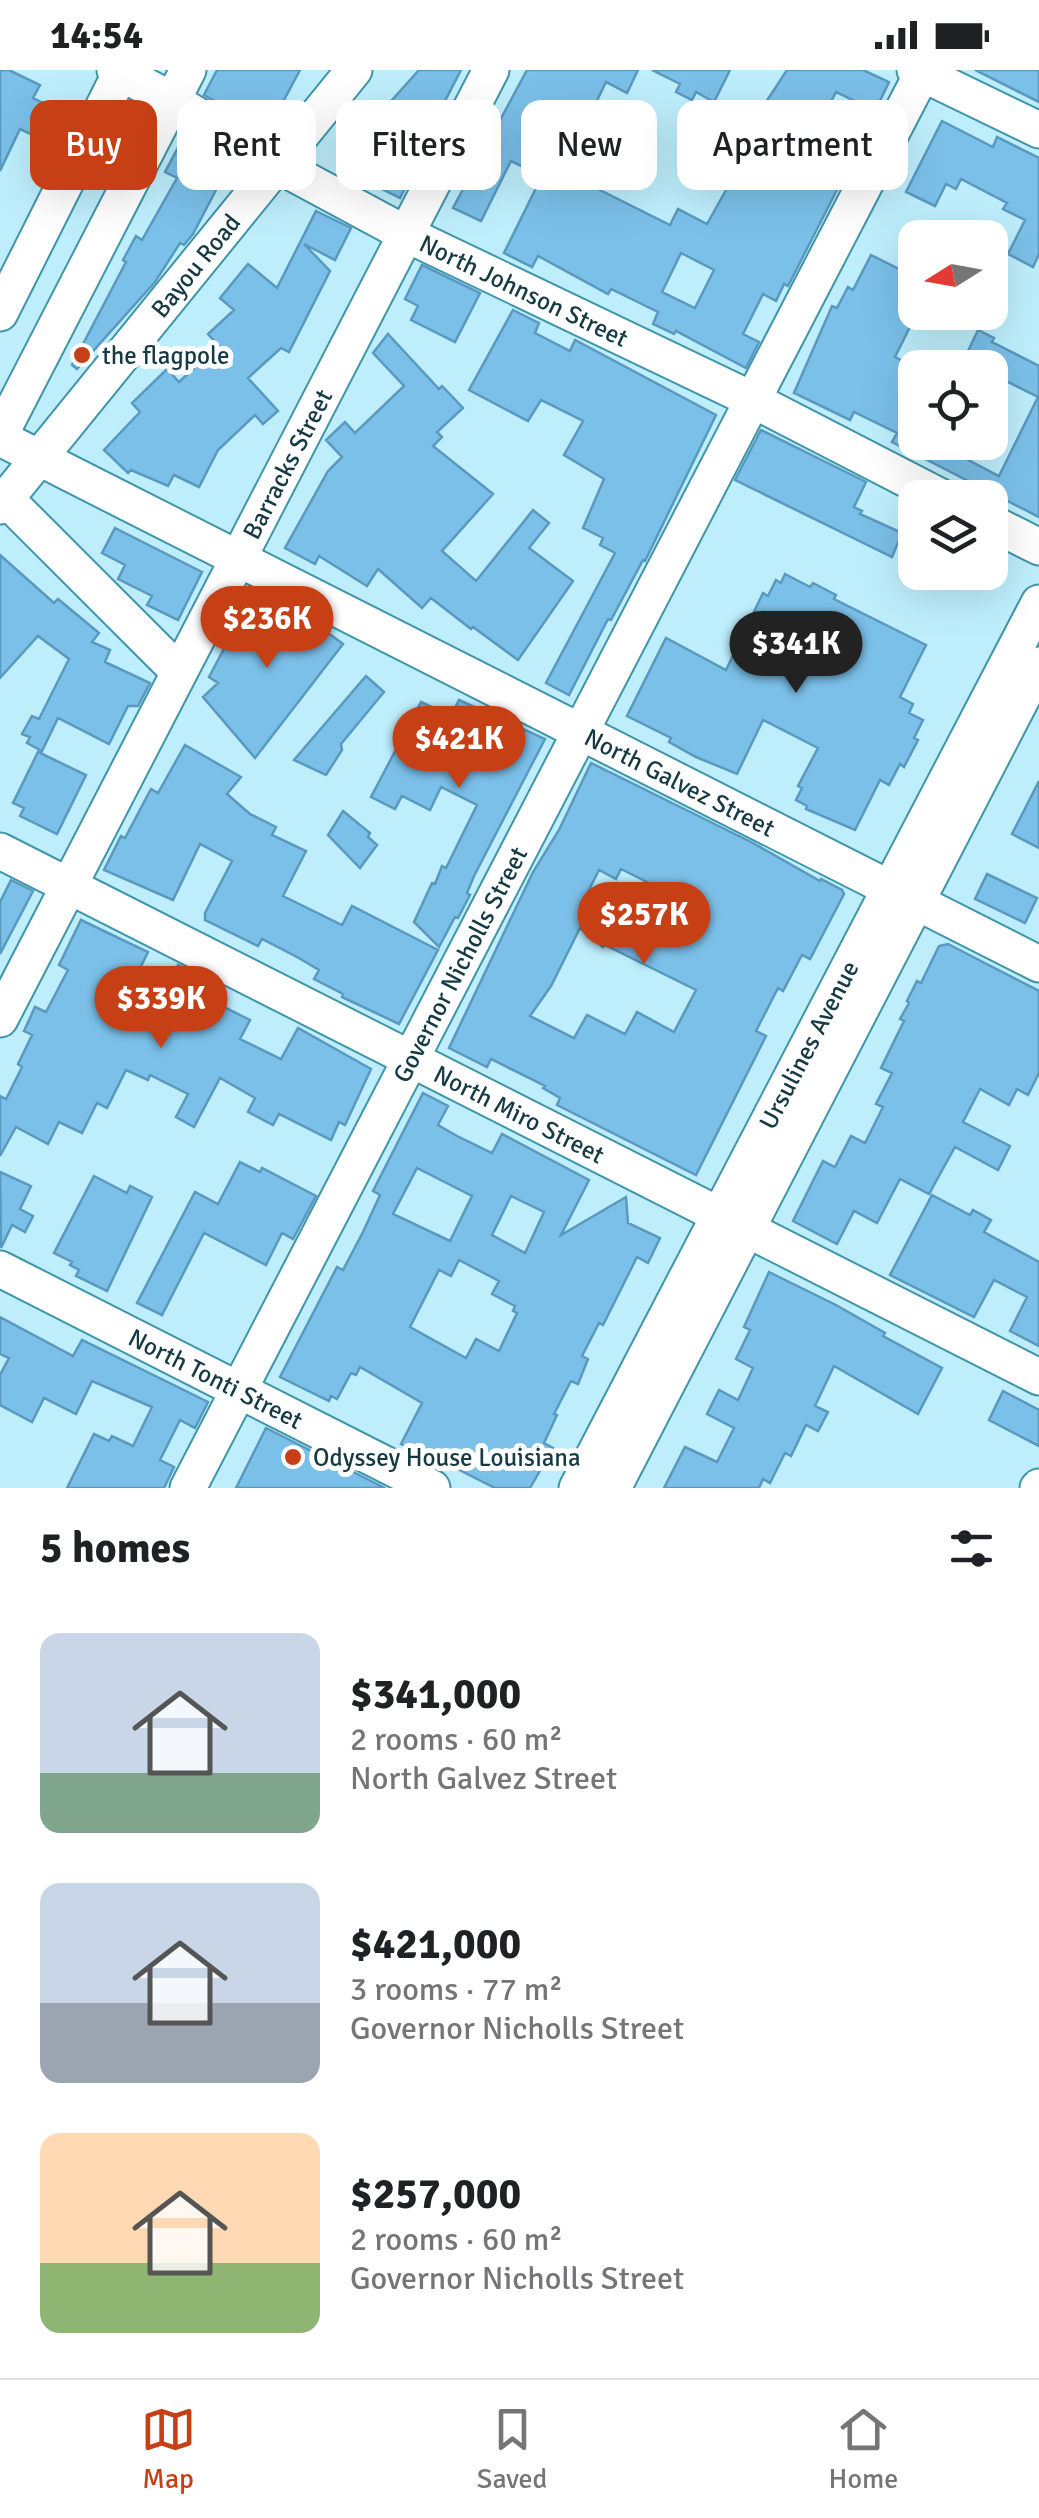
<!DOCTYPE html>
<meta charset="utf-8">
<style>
:root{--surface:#fff;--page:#f6f6f6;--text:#202124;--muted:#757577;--line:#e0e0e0;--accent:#c73f14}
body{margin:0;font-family:Signika,sans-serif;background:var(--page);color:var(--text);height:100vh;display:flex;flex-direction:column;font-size:38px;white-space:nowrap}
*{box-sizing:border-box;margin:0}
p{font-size:32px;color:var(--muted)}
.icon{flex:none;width:55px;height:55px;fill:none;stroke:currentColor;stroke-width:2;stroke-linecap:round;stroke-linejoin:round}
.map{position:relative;height:1418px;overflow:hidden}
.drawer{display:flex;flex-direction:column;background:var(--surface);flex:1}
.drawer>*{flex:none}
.guide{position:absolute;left:30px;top:30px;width:980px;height:90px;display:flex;gap:20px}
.needle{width:65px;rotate:259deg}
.tools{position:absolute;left:898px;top:150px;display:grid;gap:20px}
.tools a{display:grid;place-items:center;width:110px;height:110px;border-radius:20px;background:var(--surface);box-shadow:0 10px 40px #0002;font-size:50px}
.price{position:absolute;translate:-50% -85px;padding:0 22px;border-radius:35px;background:var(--accent);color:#fff;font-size:32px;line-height:65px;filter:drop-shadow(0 2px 5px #0008)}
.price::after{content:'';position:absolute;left:50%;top:60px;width:30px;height:22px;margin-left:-15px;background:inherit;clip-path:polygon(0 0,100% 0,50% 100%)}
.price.selected{background:#222;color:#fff}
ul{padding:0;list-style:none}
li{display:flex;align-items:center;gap:30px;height:250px;padding:0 40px}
li span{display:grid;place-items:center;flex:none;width:280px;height:200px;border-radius:20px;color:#555}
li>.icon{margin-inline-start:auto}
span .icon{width:120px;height:120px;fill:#fffc;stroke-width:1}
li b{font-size:42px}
h2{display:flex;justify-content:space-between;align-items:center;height:120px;padding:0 40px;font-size:42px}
.chip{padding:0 35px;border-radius:20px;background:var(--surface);box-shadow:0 10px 40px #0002;font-size:35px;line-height:90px}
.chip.selected{background:var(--accent);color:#fff}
.status{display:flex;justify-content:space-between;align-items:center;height:70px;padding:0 50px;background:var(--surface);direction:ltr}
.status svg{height:28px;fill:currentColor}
.tab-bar{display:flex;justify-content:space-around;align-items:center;height:140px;border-top:2px solid var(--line);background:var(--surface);font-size:28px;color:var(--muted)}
.tab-bar a{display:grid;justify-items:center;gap:5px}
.tab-bar .selected{color:var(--accent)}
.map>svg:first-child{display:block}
.building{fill:#7bc0e9;stroke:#5999bf;stroke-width:2.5;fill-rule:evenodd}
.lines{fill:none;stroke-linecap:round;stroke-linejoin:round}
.minor-casing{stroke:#3f95a9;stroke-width:39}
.minor{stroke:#fff;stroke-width:35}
.poi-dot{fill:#c73f14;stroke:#fff;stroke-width:4}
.labels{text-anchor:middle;stroke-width:10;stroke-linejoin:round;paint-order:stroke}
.street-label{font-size:25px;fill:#163a43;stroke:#fff}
.poi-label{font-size:25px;fill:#163a43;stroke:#fff;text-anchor:start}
</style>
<div class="status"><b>14:54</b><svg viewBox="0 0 49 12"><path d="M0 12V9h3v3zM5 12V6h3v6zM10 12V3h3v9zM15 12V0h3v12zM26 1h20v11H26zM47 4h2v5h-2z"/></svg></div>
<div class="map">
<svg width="1039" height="1418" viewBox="0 0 1039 1418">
<rect width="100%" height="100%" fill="#beeefc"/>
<path class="building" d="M0 0H9L40 15 33 28 66 44 52 74 20 59 0 101Z
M217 0H300L270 56 235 38 233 42 204 25Z
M419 0H461L417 85 421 86 400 128 370 113 340 88Z
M527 0H638L627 23 606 12 588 49 602 56 588 84 591 85 580 110 670 155 678 139 707 154 731 111 727 109 764 35 787 0H863L889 12 875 41 836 22 820 54 856 84 838 106 843 108 788 216 784 214 776 231 763 224 743 264 759 272 746 298 676 261 674 264 653 254 658 242 611 219 608 224 538 186 532 197 504 183 542 106 511 91 481 151 453 138ZM681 183 714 200 695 238 662 222Z
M652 0H730L714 32 696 22 692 30 676 22 680 14Z
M975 0H1039V32Z
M942 51 993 77 997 67 1039 88V184L1033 197 1008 184 1025 150 1003 139 1007 133 961 109 956 119 946 114 935 136 906 122Z
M181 72 228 97 193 164 184 175 180 173 155 212 77 299 72 295 126 192 123 190 136 166 142 170 177 108 165 102Z
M316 141 351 158 335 190 304 174 330 201 289 282 281 278 248 308 278 341 263 354 255 345 218 380 199 417 174 405 168 416 131 400 128 403 104 380 140 342 132 333 167 299 179 312 219 276 208 264 234 240 220 228 248 194 277 218Z
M871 185 915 207V247L895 287 915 297V372H960L955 383 999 406 1038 327 990 303V298H960L978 260 994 268 992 272 1039 296V447L892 372 897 363 854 342 850 350 794 323 832 236 837 238 848 217 853 220Z
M422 195 480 223 455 272 411 250 418 236 405 229Z
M513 240 539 253 535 263 570 281 575 270 716 345 645 491 643 490 611 550 608 549 569 625 546 613 615 483 600 475 603 468 583 458 604 409 564 385 583 351 541 330 528 351 469 320Z
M388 264 439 319 442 316 463 338 437 362 442 367 433 376 493 424 442 481 476 511 533 440 549 453 529 478 573 511 518 590 473 557 471 559 431 528 422 538 378 499 367 516 319 486 315 494 285 478 328 401 342 387 326 370 345 352 355 363 404 316 373 283Z
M761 360 866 412 854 437 862 441 860 444 902 463 892 487 735 410Z
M115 458 202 502 178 550 147 535 152 526 118 509 125 495 102 483Z
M0 485 54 533 58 529 99 563 92 572 110 580 105 592 150 613 138 636H128L109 674 58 648 42 681 27 673 30 667 22 664 32 646 39 649 69 589 38 566 0 608Z
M785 504 810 517 813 513 836 525 834 529 926 575 900 627 913 634 909 643 923 650 914 668 918 670 904 697 900 694 889 715 880 710 855 760 806 739 807 736 796 730 802 718 798 716 818 678 763 650 737 704 696 687 669 672 671 668 627 646 666 568 726 600 763 523 768 526 776 510 781 513Z
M253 524 322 562 324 560 343 574 255 688 203 627 218 613 209 607Z
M366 606 384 622 341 674 342 680 326 705 294 690Z
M459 630 545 669 474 806 467 823 470 825 458 848 455 847 439 877 414 852 432 813 435 814 442 796 446 798 477 735 441 717 430 740 402 726 395 739 371 727 421 632 451 646Z
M185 675 241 707 227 724 250 744 276 757 272 765 306 781 283 826 342 855 352 836 438 880 399 954 342 927 343 924 314 909 319 900 297 887 262 869 258 876 205 850V843L232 791 200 774 173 830 104 800 121 766 125 768 151 719 158 723Z
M38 682 86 705 57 764 20 746 24 738 13 733Z
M591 693 753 773 820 811 821 809 842 820 844 824 810 889 802 885 783 921 778 918 756 961 766 966 696 1105 557 1035 560 1028 543 1018 545 1016 491 989 487 997 449 978 533 802 559 760ZM621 799 659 818 632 871 584 830 599 800 616 809ZM580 858 603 877 605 875 696 920 674 962 637 942 625 964 587 945 574 968 530 946 551 916Z
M1039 711V778L1012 764Z
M343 741 370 763 368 767 377 775 360 798 328 765Z
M987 804 1037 828 1025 853 975 829Z
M11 810 33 821 0 884V832Z
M81 850 148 882 121 937 150 951 178 895 200 906 192 921 250 950 240 969 281 989 298 958 371 999 345 1055 339 1052 331 1070 279 1044 273 1055 248 1042 255 1028 220 1008 194 1057 176 1047 188 1024 150 1005 148 1010 126 1000 107 1038 97 1033 82 1063 59 1052 48 1074 16 1057 0 1086V1026L6 1029 22 997 18 994 32 965 24 961 35 937 46 942 68 900 59 895Z
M948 874 1039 921V1003L1028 1025 1017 1019 1009 1035 980 1019 963 1052 1010 1076 998 1100 955 1077 929 1124 900 1109 877 1153 854 1141 837 1174 793 1151 823 1091 835 1097 851 1066 865 1073 883 1037 876 1034 892 1003 881 998 904 951 900 949 909 933 907 931 917 911 921 913 939 876Z
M423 1023 448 1036 438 1055 457 1066 492 1083 502 1064 589 1110 561 1165 626 1127 628 1153 660 1168 648 1193 637 1187 603 1255 599 1253 582 1286 588 1289 578 1314 571 1311 554 1344 557 1345 544 1373 553 1378 530 1418H495L426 1383 424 1386 401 1374 422 1333 360 1297 356 1305 351 1303 337 1329 331 1326 329 1331 280 1307 337 1197 343 1200 363 1162 380 1125 373 1121ZM417 1098 472 1126 450 1171 393 1144ZM511 1126 544 1142 525 1183 492 1165ZM459 1190 499 1211 492 1224 515 1236 513 1241 517 1243 499 1281 476 1269 466 1288 410 1257 439 1200 451 1206Z
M240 1092 260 1102 262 1098 316 1126 293 1169 282 1163 266 1195 204 1163 162 1245 137 1233 195 1122 218 1134Z
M0 1102 31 1116 20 1139 33 1146 25 1162 12 1155 1 1178Z
M94 1106 127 1123 130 1116 152 1127 107 1221 76 1206 79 1200 70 1195 72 1192 54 1183Z
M932 1125 970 1145 973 1140 991 1150 984 1162 1039 1192V1276L1010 1261 1027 1227 994 1210 974 1247 890 1205Z
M769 1202 836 1235 885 1263 883 1266 942 1298 918 1344 834 1296 815 1336 828 1342 818 1361 806 1355 791 1386 785 1383 770 1413 763 1409 759 1418H664L685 1377 717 1392 734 1358 707 1344 719 1320 738 1330 753 1298 736 1289 750 1260 744 1257Z
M0 1247 73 1286 82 1270 208 1332 195 1358 180 1350 160 1390 174 1397 164 1418H67L94 1364 109 1371 112 1366 133 1376 152 1337 92 1311 76 1344 44 1328 32 1352 0 1335V1305L9 1288 0 1284Z
M1003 1321 1039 1340V1376L989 1350Z
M266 1358 385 1418H236Z"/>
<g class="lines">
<g class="minor-casing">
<g id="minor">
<path id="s1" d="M115 0 172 30 276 94 406 164 753 330 943 428"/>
<path d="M915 0 1039 60"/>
<path d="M0 243 122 0"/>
<path d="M0 365 188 0"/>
<path id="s2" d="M0 368 1039 894"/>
<path d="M6 429 179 602"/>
<path id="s3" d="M0 436 354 0"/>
<path d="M990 452 1039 477"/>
<path id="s4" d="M0 781 1039 1307"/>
<path id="s5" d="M0 949 491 0"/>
<path id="s6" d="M0 1199 432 1418"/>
<path id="s7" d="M188 1418 924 0"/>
<path id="s8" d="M577 1418 1039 533"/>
<path d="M613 1418 1039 595"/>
<path d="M1038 1418 1039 1417"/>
</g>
</g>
<use href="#minor" class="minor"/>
</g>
<g class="poi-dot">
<circle cx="82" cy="285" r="10"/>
<circle cx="293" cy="1387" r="10"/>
</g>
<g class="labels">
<g class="street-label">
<text dy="9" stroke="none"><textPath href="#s3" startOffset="310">Bayou Road</textPath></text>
<text dy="9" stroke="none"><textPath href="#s1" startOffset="465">North Johnson Street</textPath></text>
<text dy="9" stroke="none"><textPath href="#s5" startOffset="625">Barracks Street</textPath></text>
<text dy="9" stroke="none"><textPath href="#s2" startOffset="762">North Galvez Street</textPath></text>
<text dy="9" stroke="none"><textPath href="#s7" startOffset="590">Governor Nicholls Street</textPath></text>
<text dy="9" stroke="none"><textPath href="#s8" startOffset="500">Ursulines Avenue</textPath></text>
<text dy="9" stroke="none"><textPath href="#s4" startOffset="582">North Miro Street</textPath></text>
<text dy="9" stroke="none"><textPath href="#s6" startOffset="242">North Tonti Street</textPath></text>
</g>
<g class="poi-label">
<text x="102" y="294">the flagpole</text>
<text x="313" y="1396">Odyssey House Louisiana</text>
</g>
</g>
</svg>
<div class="tools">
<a><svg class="needle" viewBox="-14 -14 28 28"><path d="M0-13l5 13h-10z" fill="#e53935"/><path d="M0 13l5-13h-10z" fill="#757577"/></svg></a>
<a><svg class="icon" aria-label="locate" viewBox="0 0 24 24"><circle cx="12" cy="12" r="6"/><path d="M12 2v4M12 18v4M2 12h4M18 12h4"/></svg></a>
<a><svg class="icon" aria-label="layers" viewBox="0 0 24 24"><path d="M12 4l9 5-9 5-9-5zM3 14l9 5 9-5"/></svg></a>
</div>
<b class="price" style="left:267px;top:601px">$236K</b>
<b class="price selected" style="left:796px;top:626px">$341K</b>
<b class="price" style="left:459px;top:721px">$421K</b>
<b class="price" style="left:644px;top:897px">$257K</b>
<b class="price" style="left:161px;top:981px">$339K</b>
<div class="guide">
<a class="chip selected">Buy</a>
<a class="chip">Rent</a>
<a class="chip">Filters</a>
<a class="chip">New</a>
<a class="chip">Apartment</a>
</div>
</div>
<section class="drawer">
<h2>5 homes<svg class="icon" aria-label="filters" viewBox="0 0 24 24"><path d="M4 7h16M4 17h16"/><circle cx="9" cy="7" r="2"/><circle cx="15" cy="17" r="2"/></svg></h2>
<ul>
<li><span style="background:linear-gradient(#c9d6e8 70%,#7fa58c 0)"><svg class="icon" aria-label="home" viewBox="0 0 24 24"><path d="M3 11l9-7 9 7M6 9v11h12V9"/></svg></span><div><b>$341,000</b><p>2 rooms · 60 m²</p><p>North Galvez Street</p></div></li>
<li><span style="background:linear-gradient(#c9d6e8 60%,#9aa5b1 0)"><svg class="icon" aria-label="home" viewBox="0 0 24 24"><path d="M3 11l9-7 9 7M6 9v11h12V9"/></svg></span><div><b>$421,000</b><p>3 rooms · 77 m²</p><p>Governor Nicholls Street</p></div></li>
<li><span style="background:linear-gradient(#ffd9b3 65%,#8fb573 0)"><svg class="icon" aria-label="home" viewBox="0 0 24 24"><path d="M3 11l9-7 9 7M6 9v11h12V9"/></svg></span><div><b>$257,000</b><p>2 rooms · 60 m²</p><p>Governor Nicholls Street</p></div></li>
</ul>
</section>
<nav class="tab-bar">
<a class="selected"><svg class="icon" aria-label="map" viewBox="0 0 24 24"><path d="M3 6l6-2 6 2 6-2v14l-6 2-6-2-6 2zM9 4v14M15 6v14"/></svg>Map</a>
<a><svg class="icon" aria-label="saved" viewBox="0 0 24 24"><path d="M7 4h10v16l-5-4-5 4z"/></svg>Saved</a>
<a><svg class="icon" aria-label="home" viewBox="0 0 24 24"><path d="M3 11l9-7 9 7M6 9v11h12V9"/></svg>Home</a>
</nav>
